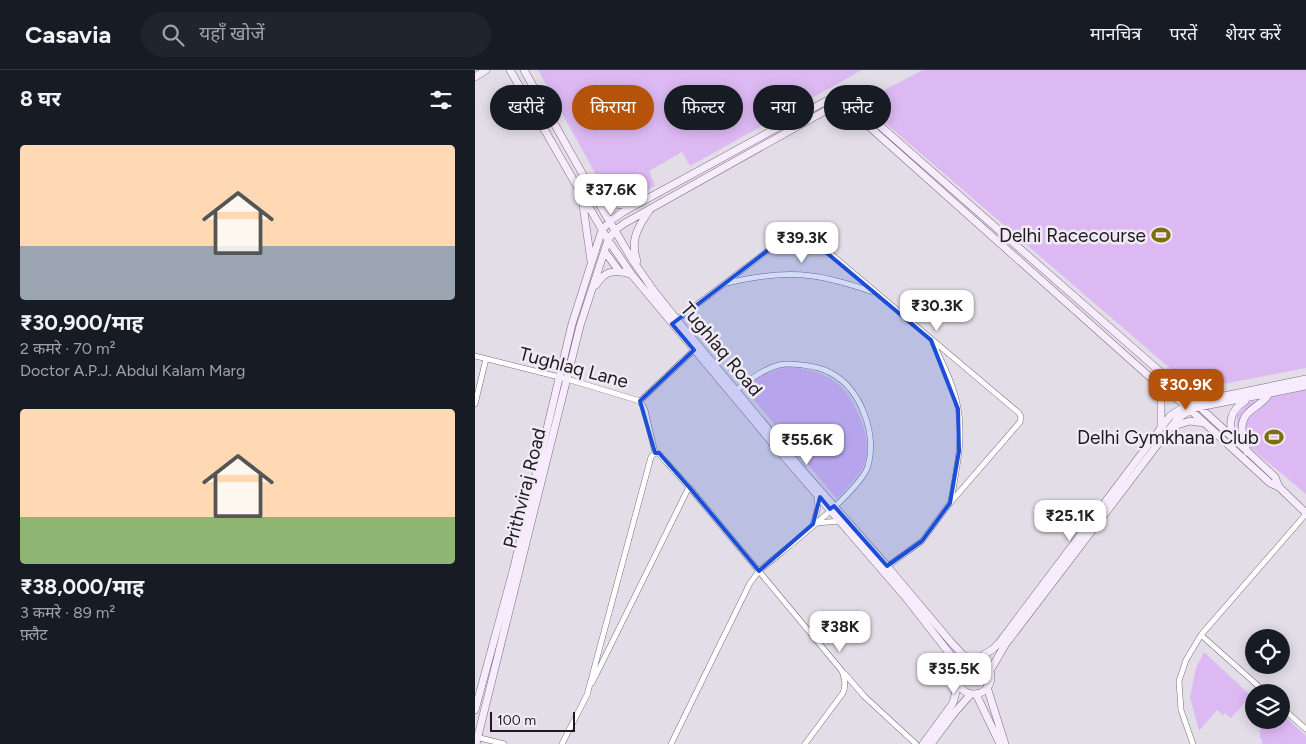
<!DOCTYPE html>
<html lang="hi">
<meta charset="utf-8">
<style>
:root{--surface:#171b24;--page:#20242c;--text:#f1f3f6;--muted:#9ea1a6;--line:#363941;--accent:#b45309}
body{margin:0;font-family:Figtree,"Noto Sans Devanagari",sans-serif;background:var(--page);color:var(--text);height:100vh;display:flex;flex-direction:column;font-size:19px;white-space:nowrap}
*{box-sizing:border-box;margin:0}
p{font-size:16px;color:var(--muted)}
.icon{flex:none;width:28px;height:28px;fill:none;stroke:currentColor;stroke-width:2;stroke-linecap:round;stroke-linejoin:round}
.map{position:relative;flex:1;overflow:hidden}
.panel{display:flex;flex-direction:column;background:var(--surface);width:475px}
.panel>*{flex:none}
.banner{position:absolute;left:15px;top:15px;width:475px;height:45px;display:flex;gap:10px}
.controls{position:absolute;left:770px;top:559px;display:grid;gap:10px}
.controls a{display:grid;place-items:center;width:45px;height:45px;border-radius:50%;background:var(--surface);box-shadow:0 2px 12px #0003;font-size:25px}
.scale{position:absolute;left:15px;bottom:12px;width:85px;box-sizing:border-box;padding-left:5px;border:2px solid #1d1b1f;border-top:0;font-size:14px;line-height:18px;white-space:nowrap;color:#1d1b1f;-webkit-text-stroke:4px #f0eaf4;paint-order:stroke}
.price{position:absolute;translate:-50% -42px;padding:0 11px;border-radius:10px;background:#fff;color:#222;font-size:16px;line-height:32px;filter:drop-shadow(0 1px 2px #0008)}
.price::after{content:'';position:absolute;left:50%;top:30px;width:15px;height:11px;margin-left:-8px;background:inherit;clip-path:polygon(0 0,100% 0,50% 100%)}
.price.selected{background:var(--accent);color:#fff}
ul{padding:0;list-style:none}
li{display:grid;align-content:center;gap:10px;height:265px;padding:0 20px}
li span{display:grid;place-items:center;height:155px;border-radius:5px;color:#555}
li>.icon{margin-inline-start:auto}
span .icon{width:90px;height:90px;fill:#fffc;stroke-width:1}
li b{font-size:21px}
h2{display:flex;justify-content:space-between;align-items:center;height:60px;padding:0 20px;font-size:21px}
.chip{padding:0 18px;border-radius:22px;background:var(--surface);box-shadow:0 2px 12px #0003;font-size:18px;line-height:45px}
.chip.selected{background:var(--accent);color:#fff}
header{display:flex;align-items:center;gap:30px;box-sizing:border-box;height:70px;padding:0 25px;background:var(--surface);border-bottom:1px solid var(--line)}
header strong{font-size:24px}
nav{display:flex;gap:28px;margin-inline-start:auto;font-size:18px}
.search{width:350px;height:45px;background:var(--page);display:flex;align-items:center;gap:12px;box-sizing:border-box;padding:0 18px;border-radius:28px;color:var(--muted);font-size:19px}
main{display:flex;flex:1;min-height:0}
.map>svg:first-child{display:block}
.green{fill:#ddb9f3}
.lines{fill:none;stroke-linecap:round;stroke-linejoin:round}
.street-casing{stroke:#76717a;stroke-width:6}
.secondary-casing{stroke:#76717a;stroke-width:8}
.street{stroke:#fff;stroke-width:5}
.secondary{stroke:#f7ecfe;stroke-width:7}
.marked{fill:#1d4ed8;fill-opacity:0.2;stroke:#1d4ed8;stroke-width:4;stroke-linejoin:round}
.labels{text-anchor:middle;stroke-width:5;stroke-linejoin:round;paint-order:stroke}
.poi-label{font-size:19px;fill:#1d1b1f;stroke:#f0eaf4;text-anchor:end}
.street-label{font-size:19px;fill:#1d1b1f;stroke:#f0eaf4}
</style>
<header>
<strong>Casavia</strong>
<div class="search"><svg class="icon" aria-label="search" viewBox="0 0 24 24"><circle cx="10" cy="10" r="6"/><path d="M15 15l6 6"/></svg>यहाँ खोजें</div>
<nav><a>मानचित्र</a><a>परतें</a><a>शेयर करें</a></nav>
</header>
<main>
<section class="panel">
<h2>8 घर<svg class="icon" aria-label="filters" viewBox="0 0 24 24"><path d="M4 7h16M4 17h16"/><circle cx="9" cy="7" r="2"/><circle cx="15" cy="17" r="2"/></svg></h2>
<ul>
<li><span style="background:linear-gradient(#ffd9b3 65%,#9aa5b1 0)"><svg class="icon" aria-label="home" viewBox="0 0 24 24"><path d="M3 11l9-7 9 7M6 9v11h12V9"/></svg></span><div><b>₹30,900/माह</b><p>2 कमरे · 70 m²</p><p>Doctor A.P.J. Abdul Kalam Marg</p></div></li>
<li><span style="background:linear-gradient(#ffd9b3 70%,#8fb573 0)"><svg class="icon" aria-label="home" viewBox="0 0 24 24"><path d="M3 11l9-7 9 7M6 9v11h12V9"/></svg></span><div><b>₹38,000/माह</b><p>3 कमरे · 89 m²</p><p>फ़्लैट</p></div></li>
</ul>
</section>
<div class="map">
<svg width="831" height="674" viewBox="0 0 831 674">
<rect width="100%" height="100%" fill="#e3dde7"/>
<path class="green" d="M63 0H387L215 96 207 82 174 101 180 116C153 130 150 129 125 112Z
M448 0H831V298L738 316 712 313 386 32Z
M310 297C350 299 372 312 386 350 391 363 394 378 390 392 385 406 372 418 362 429L269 318 292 303Z
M831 320V424L772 375 762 360V345L774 332Z
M729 582 776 626 756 648 750 643 748 645 742 640 724 661 715 627 721 598Z
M490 606a10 10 0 1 1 20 0a10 10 0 1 1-20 0Z
M806 643 831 666V674H786L788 672 785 668V658L788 655 792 658 797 652 795 650H806Z"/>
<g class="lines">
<g class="street-casing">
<path id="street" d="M252 213C311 199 341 202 398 222
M199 252 320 160 325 158 544 343 546 347 545 352 475 433 447 471 410 498
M458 273C468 294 479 315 483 338 489 369 481 401 476 431
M0 286 92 309 165 331 170 340 180 383
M165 331 219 280
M0 334 11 289
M341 453 365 451
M338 454 343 437 342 425
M726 565 790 622
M370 604 389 626 441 674
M117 613 214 417
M112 625 176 387 180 383H183L214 417 367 601C370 610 371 615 368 623L330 674
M806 637 831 659
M1 667 29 674
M87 674 113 623
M196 674 275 513 284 501C307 481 385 422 393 396 402 364 386 319 356 303 347 298 337 296 327 295 319 294 312 293 304 295 288 299 272 312 259 322
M718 674 706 640 704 611 711 590 726 565 831 444"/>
</g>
<g class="secondary-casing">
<path id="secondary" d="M35 0 133 170 157 205 305 382 432 529 478 588 482 601
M49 0 129 142 158 191 179 221 202 250 328 401 412 496 475 571 487 584 496 590
M0 7 11 0
M121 124C134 135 144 136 160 134
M107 128 116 191
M130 182 145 202
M162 191C155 171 162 158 174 141
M121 215C130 200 141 199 157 205
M705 318 723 324 736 326
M686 357V317
M696 357 715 351 729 353
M758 368C753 351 756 340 770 331
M772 382C769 370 762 354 773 343 780 336 788 333 794 324
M482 607a17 17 0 1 1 34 0a17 17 0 1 1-34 0Z
M501 590 518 579 524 573 695 346 718 331 744 327 831 309
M515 601 530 575 702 349 715 340 724 337 831 316
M512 617 530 674
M501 624 525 674
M0 640 38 501 97 254 127 160 135 151 148 142 353 30 365 28 379 33 714 327 800 407 804 417 831 443
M1 674 105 256 133 170 140 160 150 153 357 37 371 36 686 317 710 335 795 413 804 417
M448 674 478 633 483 614
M456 674 480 642 496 624"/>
</g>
<use href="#street" class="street"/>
<use href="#secondary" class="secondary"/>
</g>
<path class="marked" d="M322 158 456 270 483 339 484 381 475 433 447 471 412 496 359 436 355 439 345 427 338 454 284 501 214 417 184 383H180L165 331 219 280 197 254Z"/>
<defs>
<g id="stadium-bare" transform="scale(1.5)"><path d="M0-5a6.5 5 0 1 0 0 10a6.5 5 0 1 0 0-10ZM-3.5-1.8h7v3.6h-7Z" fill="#7b6f0e" stroke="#f0eaf4" stroke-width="2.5" paint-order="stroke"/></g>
</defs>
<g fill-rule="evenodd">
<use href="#stadium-bare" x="686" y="165"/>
<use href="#stadium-bare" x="799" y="367"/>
</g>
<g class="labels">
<g class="poi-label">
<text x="671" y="172">Delhi Racecourse</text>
<text x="784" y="374">Delhi Gymkhana Club</text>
</g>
<g class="street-label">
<text transform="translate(247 279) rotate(50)" y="7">Tughlaq Road</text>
<text transform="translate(99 297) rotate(15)" y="7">Tughlaq Lane</text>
<text transform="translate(49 418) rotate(-76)" y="7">Prithviraj Road</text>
</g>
</g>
</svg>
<div class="controls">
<a><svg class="icon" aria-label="locate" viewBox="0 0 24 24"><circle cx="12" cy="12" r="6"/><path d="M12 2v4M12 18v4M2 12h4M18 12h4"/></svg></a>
<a><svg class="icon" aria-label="layers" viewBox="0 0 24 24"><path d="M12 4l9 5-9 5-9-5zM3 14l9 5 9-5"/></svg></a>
</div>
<div class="scale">100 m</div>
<b class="price" style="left:136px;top:146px">₹37.6K</b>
<b class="price" style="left:327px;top:194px">₹39.3K</b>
<b class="price" style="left:462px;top:262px">₹30.3K</b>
<b class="price selected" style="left:711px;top:341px">₹30.9K</b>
<b class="price" style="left:332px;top:396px">₹55.6K</b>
<b class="price" style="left:595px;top:472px">₹25.1K</b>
<b class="price" style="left:365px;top:583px">₹38K</b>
<b class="price" style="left:479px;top:625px">₹35.5K</b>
<div class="banner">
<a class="chip">खरीदें</a>
<a class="chip selected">किराया</a>
<a class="chip">फ़िल्टर</a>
<a class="chip">नया</a>
<a class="chip">फ़्लैट</a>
</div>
</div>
</main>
